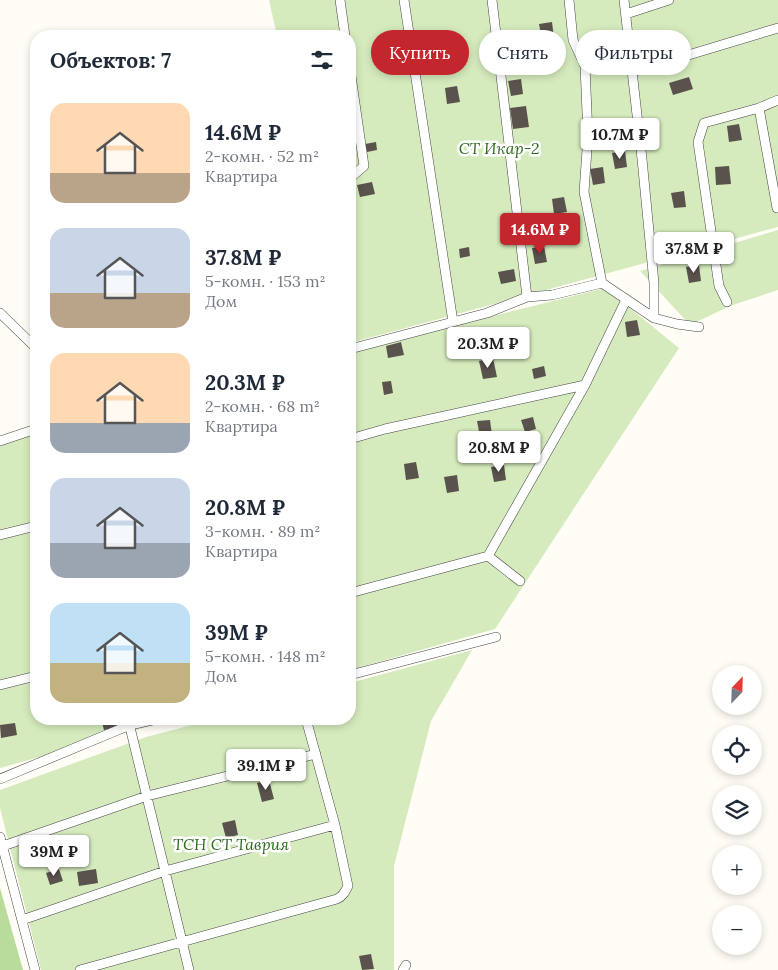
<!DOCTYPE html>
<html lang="ru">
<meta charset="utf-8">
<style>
:root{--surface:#fff;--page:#f6f6f7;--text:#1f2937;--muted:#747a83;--accent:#c4262e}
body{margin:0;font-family:Lora,serif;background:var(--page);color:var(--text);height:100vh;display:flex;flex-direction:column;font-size:19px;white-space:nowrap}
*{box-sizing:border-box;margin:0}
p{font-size:16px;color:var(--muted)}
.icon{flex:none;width:28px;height:28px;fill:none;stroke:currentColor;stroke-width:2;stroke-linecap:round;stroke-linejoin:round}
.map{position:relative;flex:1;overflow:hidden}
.details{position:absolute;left:30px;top:30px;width:326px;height:695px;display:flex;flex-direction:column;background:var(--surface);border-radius:20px;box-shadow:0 2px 8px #0003}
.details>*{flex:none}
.guide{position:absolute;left:371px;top:30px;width:331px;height:45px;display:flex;gap:10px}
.needle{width:32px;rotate:23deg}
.controls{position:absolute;left:712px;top:665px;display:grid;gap:10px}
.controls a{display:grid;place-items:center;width:50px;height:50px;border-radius:50%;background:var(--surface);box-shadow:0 2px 8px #0003;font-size:25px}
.price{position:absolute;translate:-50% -42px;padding:0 11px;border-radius:5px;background:#fff;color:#222;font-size:16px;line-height:32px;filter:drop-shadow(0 1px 2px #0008)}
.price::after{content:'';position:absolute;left:50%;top:30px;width:15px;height:11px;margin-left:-8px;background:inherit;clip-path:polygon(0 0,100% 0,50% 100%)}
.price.active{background:var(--accent);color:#fff}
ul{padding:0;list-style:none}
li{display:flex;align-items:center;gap:15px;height:125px;padding:0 20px}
li span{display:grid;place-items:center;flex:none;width:140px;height:100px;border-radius:15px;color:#555}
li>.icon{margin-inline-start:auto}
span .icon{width:60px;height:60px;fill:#fffc;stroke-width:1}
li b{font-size:21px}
h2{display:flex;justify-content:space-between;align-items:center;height:60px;padding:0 20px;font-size:21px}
.pill{padding:0 18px;border-radius:22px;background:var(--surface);box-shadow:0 2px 8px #0003;font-size:18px;line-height:45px}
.pill.active{background:var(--accent);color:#fff}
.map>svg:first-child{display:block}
.green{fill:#d5ebbd}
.forest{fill:#b9dc9c}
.building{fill:#5a524d}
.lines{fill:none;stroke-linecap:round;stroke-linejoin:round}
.minor-casing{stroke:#444;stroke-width:10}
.minor{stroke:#fff;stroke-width:9}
.labels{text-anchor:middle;stroke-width:5;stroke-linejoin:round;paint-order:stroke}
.park-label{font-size:16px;font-style:italic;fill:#2f6b1f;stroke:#fff}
</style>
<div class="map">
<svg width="778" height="970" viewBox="0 0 778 970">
<rect width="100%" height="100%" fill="#fffdf5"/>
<path class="green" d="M269 0H778V227L350 343V36H277Z
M778 230V290L730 306 690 325 640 271Z
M605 288 679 348 495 629 350 670V352Z
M36 431V719H175L0 768V440Z
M472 650 431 721 394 866V970H41L0 808V790L146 737 215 719H350V683Z"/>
<path class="forest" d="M0 888 23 970H0Z"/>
<path class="building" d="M552 22 554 38 542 40 539 24Z
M624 55 626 68 614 69 612 57Z
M689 77 693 89 673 95 669 83Z
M521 79 523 94 511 96 508 81Z
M457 86 460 102 447 104 445 88Z
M526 106 529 127 513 129 510 108Z
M739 124 742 140 729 142 727 126Z
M376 142 377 150 367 152 365 144Z
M625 151 627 167 615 169 612 153Z
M729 166 731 184 716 185 715 167Z
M603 167 605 183 593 185 590 169Z
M372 182 375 194 360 197 357 185Z
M684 191 686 207 674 208 671 193Z
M564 197 567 212 554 214 552 199Z
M544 246 547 262 535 264 532 248Z
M469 247 470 256 460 258 459 249Z
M699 265 701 281 689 283 686 267Z
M514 269 516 281 501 284 498 272Z
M637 320 640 335 627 337 625 322Z
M514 333 516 349 504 351 501 335Z
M401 342 404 355 388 358 386 346Z
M493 358 497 377 483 379 479 361Z
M544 366 546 376 534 379 532 369Z
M391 381 393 393 384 395 382 382Z
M533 417 536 429 525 432 521 420Z
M490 420 492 435 480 437 477 421Z
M416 462 419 478 406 480 404 464Z
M504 465 506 480 494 482 491 467Z
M457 475 459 491 447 493 444 477Z
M101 719H121L123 726 104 730Z
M15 723 17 735 1 738 0 725Z
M269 780 274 799 262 802 257 783Z
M235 820 238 835 226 838 222 823Z
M59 869 63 881 50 885 46 873Z
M96 869 98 883 79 886 77 872Z
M371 954 374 969 362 970 359 956Z"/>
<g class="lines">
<g class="minor-casing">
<path id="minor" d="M340 0 345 36
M404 0 453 322
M492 0 527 297
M569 0 573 40 585 66 588 136 584 192 602 283
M624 0 642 159 654 283V318
M626 14 669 0
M350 69 364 166 350 178
M632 72 778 28
M759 108 777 208H778
M727 302 719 286 698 142 704 123 759 108 778 100
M0 313 36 348
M350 349 487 313 527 297 552 295 602 283 654 318 677 324 699 327
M350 439 385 429 585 385 626 300
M0 441 36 429
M0 535 36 526
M488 556 585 385
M350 593 488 556 520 581
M350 675 496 637
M0 685 36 676
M128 719 189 970
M0 779 130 725 157 719
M0 837 35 970
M3 846 147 796 316 754
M22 920 165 871 335 825
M80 970 337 899C343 896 345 892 348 886L335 825 306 719
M403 970 406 965"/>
</g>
<use href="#minor" class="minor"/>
</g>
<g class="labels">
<g class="park-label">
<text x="499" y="154">СТ Икар-2</text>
<text x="231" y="850">ТСН СТ Таврия</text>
</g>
</g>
</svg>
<div class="controls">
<a><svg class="needle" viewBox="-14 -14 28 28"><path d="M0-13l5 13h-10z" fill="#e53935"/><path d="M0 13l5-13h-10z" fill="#747a83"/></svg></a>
<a><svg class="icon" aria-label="locate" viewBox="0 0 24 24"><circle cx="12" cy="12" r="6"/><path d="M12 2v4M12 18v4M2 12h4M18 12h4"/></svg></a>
<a><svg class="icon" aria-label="layers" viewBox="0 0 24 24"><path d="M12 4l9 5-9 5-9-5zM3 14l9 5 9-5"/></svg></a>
<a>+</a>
<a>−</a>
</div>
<b class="price" style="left:620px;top:160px">10.7M ₽</b>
<b class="price active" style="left:540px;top:255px">14.6M ₽</b>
<b class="price" style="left:694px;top:274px">37.8M ₽</b>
<b class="price" style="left:488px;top:369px">20.3M ₽</b>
<b class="price" style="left:499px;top:473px">20.8M ₽</b>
<b class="price" style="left:266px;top:791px">39.1M ₽</b>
<b class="price" style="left:54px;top:877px">39M ₽</b>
<div class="guide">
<a class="pill active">Купить</a>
<a class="pill">Снять</a>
<a class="pill">Фильтры</a>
</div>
<section class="details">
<h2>Объектов: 7<svg class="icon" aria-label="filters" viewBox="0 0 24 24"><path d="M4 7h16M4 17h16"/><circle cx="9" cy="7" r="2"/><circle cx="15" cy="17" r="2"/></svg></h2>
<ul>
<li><span style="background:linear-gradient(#ffd9b3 70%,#b9a48a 0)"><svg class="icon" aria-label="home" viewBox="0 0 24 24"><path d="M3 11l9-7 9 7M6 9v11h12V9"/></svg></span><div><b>14.6M ₽</b><p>2-комн. · 52 m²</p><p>Квартира</p></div></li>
<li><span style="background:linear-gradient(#c9d6e8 65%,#b9a48a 0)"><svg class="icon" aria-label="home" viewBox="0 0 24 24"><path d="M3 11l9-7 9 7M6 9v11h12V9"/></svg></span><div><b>37.8M ₽</b><p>5-комн. · 153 m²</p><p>Дом</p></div></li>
<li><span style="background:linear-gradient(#ffd9b3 70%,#9aa5b1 0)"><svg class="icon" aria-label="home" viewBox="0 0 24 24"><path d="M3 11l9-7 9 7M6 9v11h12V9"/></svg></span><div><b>20.3M ₽</b><p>2-комн. · 68 m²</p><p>Квартира</p></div></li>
<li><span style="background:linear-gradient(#c9d6e8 65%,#9aa5b1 0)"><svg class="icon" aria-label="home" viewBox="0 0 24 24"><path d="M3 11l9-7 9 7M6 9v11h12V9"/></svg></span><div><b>20.8M ₽</b><p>3-комн. · 89 m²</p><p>Квартира</p></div></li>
<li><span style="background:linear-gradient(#bfe0f5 60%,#c2b280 0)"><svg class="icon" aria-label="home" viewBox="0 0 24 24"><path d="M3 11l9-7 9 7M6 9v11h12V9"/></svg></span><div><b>39M ₽</b><p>5-комн. · 148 m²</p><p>Дом</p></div></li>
</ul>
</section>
</div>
